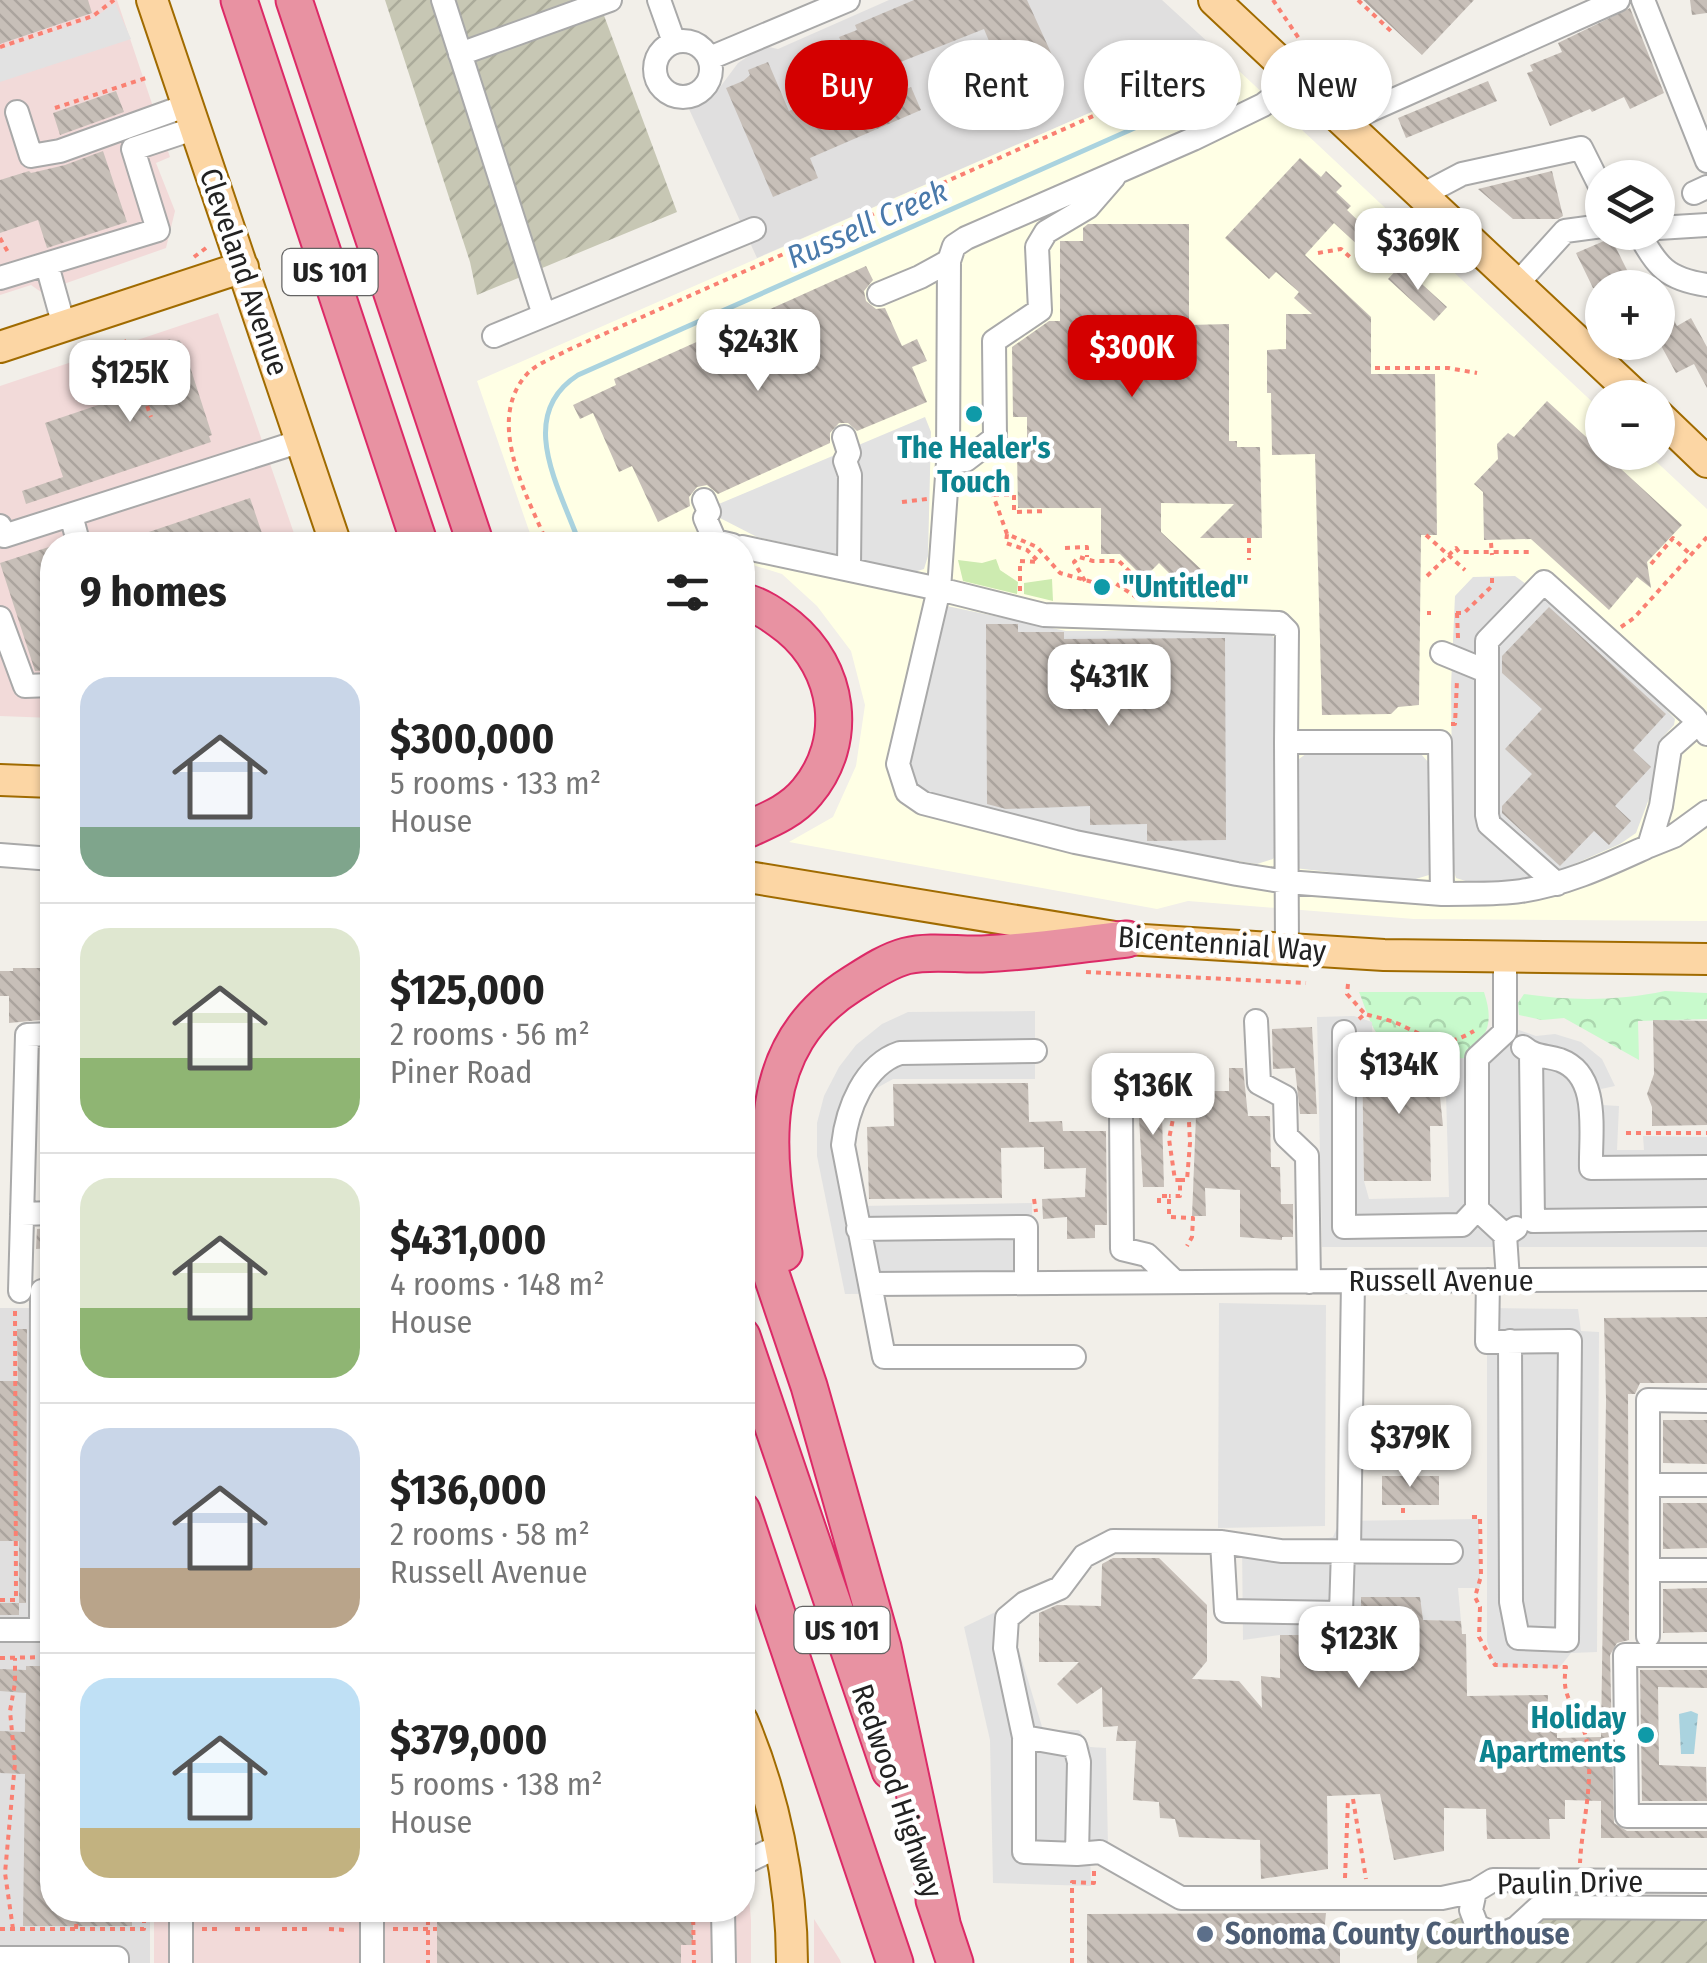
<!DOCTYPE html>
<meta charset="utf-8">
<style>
:root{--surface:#fff;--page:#f2f2f2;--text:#222;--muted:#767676;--line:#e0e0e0;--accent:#d40000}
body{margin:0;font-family:"Fira Sans Condensed",sans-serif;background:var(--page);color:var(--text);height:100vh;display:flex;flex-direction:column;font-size:38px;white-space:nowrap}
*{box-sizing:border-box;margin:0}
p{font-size:32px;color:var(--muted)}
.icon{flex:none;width:55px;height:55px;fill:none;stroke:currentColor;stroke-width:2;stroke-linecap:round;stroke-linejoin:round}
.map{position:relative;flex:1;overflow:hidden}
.panel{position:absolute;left:40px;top:532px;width:715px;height:1390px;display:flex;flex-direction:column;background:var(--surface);border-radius:40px;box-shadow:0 2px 8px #0004}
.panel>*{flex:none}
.top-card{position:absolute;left:785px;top:40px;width:770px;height:90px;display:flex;gap:20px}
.fabs{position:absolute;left:1585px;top:160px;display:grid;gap:20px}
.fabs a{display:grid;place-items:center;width:90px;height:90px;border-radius:50%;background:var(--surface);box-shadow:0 2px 8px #0004;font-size:50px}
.price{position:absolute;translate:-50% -85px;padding:0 22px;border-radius:20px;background:#fff;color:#222;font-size:32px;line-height:65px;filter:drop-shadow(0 2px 5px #0008)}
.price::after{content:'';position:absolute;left:50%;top:60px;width:30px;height:22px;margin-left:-15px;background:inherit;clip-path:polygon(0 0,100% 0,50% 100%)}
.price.selected{background:var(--accent);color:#fff}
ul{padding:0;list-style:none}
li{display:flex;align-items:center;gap:30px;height:250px;padding:0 40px}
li+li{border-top:2px solid var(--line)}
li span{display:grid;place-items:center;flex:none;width:280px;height:200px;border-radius:30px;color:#555}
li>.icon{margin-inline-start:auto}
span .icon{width:120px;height:120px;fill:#fffc;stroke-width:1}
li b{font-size:42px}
h2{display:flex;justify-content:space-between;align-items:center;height:120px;padding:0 40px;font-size:42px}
.pill{padding:0 35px;border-radius:45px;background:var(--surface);box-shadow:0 2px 8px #0004;font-size:35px;line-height:90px}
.pill.selected{background:var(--accent);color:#fff}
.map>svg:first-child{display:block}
.residential{fill:#e0dfdf}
.commercial{fill:#f2dad9}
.education{fill:#ffffe5}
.construction{fill:url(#construction-furrows)}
.grass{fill:#cdebb0}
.park{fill:url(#park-crowns)}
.parking{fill:#e2e2e2}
.water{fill:url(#water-ripples)}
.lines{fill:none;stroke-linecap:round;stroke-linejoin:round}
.stream{stroke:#aad3df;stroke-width:5}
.building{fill:url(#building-back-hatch)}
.minor-casing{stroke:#a9a9a9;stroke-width:26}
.major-casing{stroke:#a06b00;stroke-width:34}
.highway-casing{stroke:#dc2a67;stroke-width:39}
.path{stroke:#fa8072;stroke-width:4;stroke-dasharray:5 5;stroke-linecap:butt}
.minor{stroke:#fff;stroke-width:22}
.major{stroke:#fcd6a4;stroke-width:30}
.highway{stroke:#e892a2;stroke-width:35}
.culture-dot{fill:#0f9aa8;stroke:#fff;stroke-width:4}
.service-dot{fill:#5c6f8a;stroke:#fff;stroke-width:4}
.labels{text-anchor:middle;stroke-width:9;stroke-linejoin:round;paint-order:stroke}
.shield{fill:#fff;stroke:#646464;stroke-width:2.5}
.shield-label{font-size:28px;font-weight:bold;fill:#222}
.street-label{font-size:30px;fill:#222;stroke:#fff}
.culture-label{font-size:30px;font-weight:bold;fill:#0d838f;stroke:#fff}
.service-label{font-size:30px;font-weight:bold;fill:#4e5e75;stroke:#fff;text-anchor:start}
.water-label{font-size:32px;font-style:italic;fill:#4a7aab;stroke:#fff}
</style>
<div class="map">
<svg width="1707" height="1963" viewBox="0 0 1707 1963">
<defs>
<pattern id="construction-furrows" width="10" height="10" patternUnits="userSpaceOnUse" patternTransform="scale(2.5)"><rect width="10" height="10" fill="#c7c7b4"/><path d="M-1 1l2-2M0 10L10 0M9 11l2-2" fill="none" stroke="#abab9a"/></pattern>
<pattern id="park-crowns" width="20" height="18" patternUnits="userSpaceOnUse" patternTransform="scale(2.5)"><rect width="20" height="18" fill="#c8facc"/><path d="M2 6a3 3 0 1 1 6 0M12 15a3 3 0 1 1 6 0" fill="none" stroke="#acd6af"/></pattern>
<pattern id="water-ripples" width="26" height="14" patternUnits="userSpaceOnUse" patternTransform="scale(2.5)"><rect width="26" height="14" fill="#aad3df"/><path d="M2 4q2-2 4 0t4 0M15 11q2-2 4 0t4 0" fill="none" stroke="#92b5bf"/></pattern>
<pattern id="building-back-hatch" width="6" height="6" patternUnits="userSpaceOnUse" patternTransform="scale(2.5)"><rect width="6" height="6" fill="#c7bfb8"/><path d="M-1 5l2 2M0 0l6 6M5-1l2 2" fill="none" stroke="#aba49e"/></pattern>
</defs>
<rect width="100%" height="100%" fill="#f2efe9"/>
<path class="residential" d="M889 0H1162L1222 55 757 258 689 109 712 98 738 63 764 46 778 49Z
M0 1308H52V1910H150V1963H0Z"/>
<path class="commercial" d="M0 0H117L170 157 156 163 175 211 166 248 41 292 31 285 0 295Z
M218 313 298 545H52V718L0 716V386Z
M743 1830 751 1920V1963H154V1910H742Z
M814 1919 840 1960 841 1963H814Z"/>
<path class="education" d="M1222 55 1602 411V452L1647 453 1707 509V921L1414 919 1188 901 1157 909 789 842 833 817 856 766 865 705 851 651 817 606 782 574 743 562 742 545H534L477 381Z"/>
<path class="construction" d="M385 0H604L599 2 677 212 477 295 470 262Z
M1541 1915 1707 1916V1963H1417V1936L1463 1916 1480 1937Z"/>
<path class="grass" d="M996 559 1000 570 1018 582 1017 594 963 581 958 560 982 563Z
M1052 579 1053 601 1024 594V583Z"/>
<path class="park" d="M1665 991 1707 993V1019L1638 1021 1639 1060 1564 1018 1542 1020 1519 1015 1518 1003 1524 994C1572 1001 1617 1001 1665 991Z
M1359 992H1484C1494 1023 1488 1034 1467 1058 1436 1062 1392 1060 1374 1029 1368 1018 1364 1004 1359 992Z"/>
<path class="parking" d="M115 3 131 39 0 82V49L94 18Z
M925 417 931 432 928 556 924 569 914 572 757 537 718 517 714 506Z
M1515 576 1555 605 1654 697 1675 719 1674 725 1659 741 1653 788 1636 833 1620 844 1563 869 1520 880 1472 883 1456 878 1453 869 1451 686 1455 596 1473 577Z
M947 606 1066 631H1269L1276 641V854L1273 859 1257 864 1162 849 929 798 914 785 907 767Z
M1401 749 1420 753 1430 764 1431 865 1429 875 1409 881 1294 868V773L1299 759 1310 751Z
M1035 1011V1079H893L866 1094 850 1134 861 1206 1032 1203 1033 1293 845 1294 817 1156V1123L824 1096 839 1067 856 1045 882 1024 908 1012Z
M1354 1016 1372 1022 1373 1057H1362L1364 1181 1369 1199 1449 1197 1445 1059 1467 1058 1489 1033 1519 1030 1536 1036 1555 1034 1581 1042 1602 1059 1615 1086 1601 1089 1602 1105 1619 1106 1617 1150H1644L1643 1136 1707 1137V1247H1322L1317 1017Z
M1219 1303 1326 1305 1325 1526 1218 1528Z
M1487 1308 1578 1309 1581 1331 1599 1332 1597 1652 1571 1653 1559 1668 1495 1667 1487 1641Z
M1479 1519 1480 1588H1458L1461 1621 1423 1620 1419 1597H1362L1361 1635H1280L1243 1640 1242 1542 1315 1541 1333 1537 1340 1521Z
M1006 1607 1043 1730H1079L1090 1747 1106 1748 1108 1847 1090 1848 1091 1886 993 1883 990 1740 964 1627Z"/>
<path class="water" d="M1691 1711 1698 1714 1694 1754H1681L1679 1714Z"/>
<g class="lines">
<path class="stream" d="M580 545C561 490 514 416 578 375L1236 83"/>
</g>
<path class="building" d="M0 0H88L92 13 0 44Z
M914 0H1027L1052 55 997 79 991 61 996 58 984 29 893 65 904 90 911 87 921 110 810 158 818 178 773 197 726 88 743 81 750 75 748 70 768 62 789 111 848 86 840 68 851 63 839 37 857 30 855 25Z
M1363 0H1474L1422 55Z
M1690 0H1707V13L1692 15Z
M1630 8 1664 93 1630 109 1624 97 1592 112 1590 109 1550 126 1527 73 1533 71 1530 65 1562 52 1558 43Z
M1488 81 1497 101 1406 138 1398 118Z
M116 91 124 112 60 135 53 113Z
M103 151 127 222 47 248 38 220 0 233V180L29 171 31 173 65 165Z
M1300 158 1321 177 1326 171 1342 186 1336 192 1351 206 1347 210 1373 235 1361 248 1334 223 1305 255 1371 317V374H1435L1437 535H1421L1419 705 1398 707 1391 714 1322 715 1315 454 1272 455 1271 393H1267V350L1286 349V314H1312L1294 298 1299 292 1276 272 1269 279 1225 238Z
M1552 171 1563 216 1558 219H1513L1478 189Z
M1088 224H1189V325L1229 324V441H1237V447H1260L1262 538H1200L1234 504 1161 503V532L1204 572 1186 590 1159 563 1144 578 1120 554H1101V508H1018L1017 453H1027V417H1013L1012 347 1049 321H1060V241H1083V228Z
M1611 238 1636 288H1593L1576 253Z
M1401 265 1447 307 1434 321 1388 279Z
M866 266 873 280 864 291 866 301 876 309 885 308 902 346 917 339 927 361 912 367 927 402 857 431 848 423H839L830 433V443L718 494 707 485 697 487 689 497 690 506 658 522 632 466 619 472 593 413 580 419 573 405 616 385 614 379Z
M1658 288 1677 326 1691 318 1707 347V388L1694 364 1676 373 1658 340Z
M170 339 172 343 179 340 183 345 212 435 209 436 211 442 26 504 22 491 63 477 45 423 149 388 138 355 144 353 143 348Z
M1547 401 1682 525 1647 562 1651 588 1637 577 1609 610 1531 539 1484 540 1483 492 1474 484 1498 459 1497 444 1508 433 1514 437Z
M250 498 266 545H119V542Z
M52 546V670L35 671 0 563Z
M1549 607 1666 714 1633 750 1651 767 1615 806 1631 821 1609 845 1594 831 1560 866 1502 813V806L1532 774 1505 749 1542 709 1502 673V656Z
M986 624H1018V632H1064V639L1225 638 1226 840 1147 841V824L1090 825V806L1006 809 987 804Z
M13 968H52L51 1019 9 1023V996H0V971H13Z
M1653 1020 1707 1021V1125L1652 1126V1107L1647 1094 1654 1074Z
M1312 1027 1317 1114H1300L1295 1068 1273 1069 1272 1029Z
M1387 1045 1413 1057H1431V1078L1440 1097 1443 1126H1430L1431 1181H1364L1362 1056 1387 1058Z
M1229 1068H1243L1248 1116H1270L1271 1167H1280L1281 1204H1293V1237H1282V1240L1240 1237V1190L1205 1188 1206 1216H1192L1197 1091H1229Z
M1028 1083 1029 1122 1062 1121 1063 1131H1106L1107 1225H1095V1238L1067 1239V1217L1043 1219 1042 1199 1085 1197 1086 1168 1044 1169V1147L1001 1148 1002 1198 869 1199 867 1127 894 1126 893 1084Z
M1145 1090H1166V1115H1162L1164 1187H1143L1139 1118H1142Z
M52 1228V1248L36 1249 37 1229Z
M1707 1317V1383H1640L1635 1394H1628L1629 1640 1617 1643 1610 1655 1614 1823 1627 1831H1707V1838H1601V1801L1565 1800V1819H1549L1550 1839H1487L1486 1809 1444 1808V1851L1394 1860 1380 1794 1327 1796 1328 1869 1261 1879 1260 1840 1179 1837 1175 1819 1160 1818 1159 1802 1133 1800 1136 1741H1116L1118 1726 1103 1727 1102 1687 1077 1704 1057 1684 1079 1662H1039V1613L1057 1605 1101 1606 1102 1564 1113 1558H1159L1207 1605V1661L1192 1679 1239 1681 1262 1708 1261 1676 1280 1678V1635H1361V1597H1420L1423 1620 1461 1621 1462 1634H1466L1467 1696 1548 1695 1547 1725H1557V1738L1601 1737 1606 1400 1604 1318Z
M17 1329H27L26 1603H19V1615H0V1603H19V1541H0V1381H18Z
M1663 1420H1707V1464L1663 1463Z
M1382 1476H1439V1505H1382Z
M1663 1503H1707V1548L1663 1549Z
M1707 1588V1632L1663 1633V1589Z
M26 1666H52V1910H132V1926H23L25 1774 0 1773V1731L25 1732 26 1693 0 1691V1669L26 1670Z
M1640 1670H1707V1688L1658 1687 1659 1765 1706 1767 1707 1801H1642Z
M437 1910H680V1916H693V1945H681V1963H437Z
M1303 1913H1326L1323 1943 1340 1942V1963H1087V1914Z"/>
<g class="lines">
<g class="minor-casing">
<path id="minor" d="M443 0 544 315
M659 0 674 42
M1643 0 1707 161
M655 69a28 28 0 1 1 56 0a28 28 0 1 1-56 0Z
M460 54 610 0
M710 58 848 0
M17 112 31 156 60 151 188 105
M1344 122 1618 0
M1694 193 1707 187
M1422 195 1462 174 1581 148 1602 190
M1658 228 1707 225
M1638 232C1658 267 1666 279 1707 285
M47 265 64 326
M0 278 158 230 133 149 196 128
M1517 284 1565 231 1602 226
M879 294 920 277 949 261 954 246 966 238 1193 139 1263 105 1298 78
M494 336 754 229
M844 437 849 453 845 461 850 475 849 567
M948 462 966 460 995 438 994 341 1040 310 1037 247 1046 232 1088 207 1114 177
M704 500 709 512 705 518 715 541 732 545
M71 515 79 545
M0 526 4 536 301 441
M742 547 939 589 948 462 949 261
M939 589 1044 615 1279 623 1287 631 1286 742H1440L1442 894 1287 882 1237 874 1075 842 923 803 907 792 898 764Z
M0 618 25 686 52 685
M1442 653 1486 671
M1286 742 1287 950
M1649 846 1674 836 1707 812
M0 855 52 859
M1557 884 1489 824 1487 815V641L1544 582 1695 718 1707 734
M1442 894C1468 893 1495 895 1521 891 1568 884 1607 865 1649 846L1661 806 1670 748 1697 724
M1505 956V1032L1477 1058V1209L1505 1235
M1256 1021 1259 1083 1285 1097 1286 1136 1307 1156 1309 1282
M1344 1032V1227L1462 1225 1477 1209
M1523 1047C1536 1058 1545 1055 1560 1060 1601 1075 1590 1133 1591 1168L1707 1167
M1035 1051 900 1053C864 1065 847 1109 843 1145L870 1284 1707 1279
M1531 1054 1533 1221 1707 1219
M1121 1110 1122 1249 1147 1255 1175 1282
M22 1214 52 1213
M858 1229 1026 1227V1283
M1488 1280 1487 1342 1570 1341 1567 1640 1518 1638 1511 1602 1510 1341
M1508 1280 1505 1235 1516 1228
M870 1284 884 1357H1074
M20 1291 27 1035 52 1034
M1648 1485H1707
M1222 1542 1226 1611 1341 1613 1343 1550
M1349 1550 1353 1281
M1648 1570H1707
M0 1630H41L42 1291
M1648 1636V1400L1707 1401
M1707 1655H1625L1627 1816H1707
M1024 1737V1852L1077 1854 1079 1762 1075 1746 1024 1737 1005 1648 1007 1618 1025 1603 1060 1588 1084 1556 1113 1541 1222 1542 1281 1551 1451 1552
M1077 1854 1100 1852 1181 1898H1442L1475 1891
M742 1864 779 1846
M1707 1881 1493 1880 1475 1891 1471 1910 1477 1926 1498 1936 1516 1928 1539 1907 1707 1908
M181 1910V1963
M372 1910V1963
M723 1910 724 1963
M0 1958H117V1963"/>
</g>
<g class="major-casing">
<path id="major" d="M152 0 336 545
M1214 0 1638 398
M0 347 243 267
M1658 415 1707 462
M0 780 52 782
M742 876 1127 939 1384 955 1707 959
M742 1720C774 1795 792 1882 792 1963"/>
</g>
<g class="highway-casing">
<path id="highway" d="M239 0 420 545
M294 0 476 545
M742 601C760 605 775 616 789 627 839 668 850 741 807 792 791 812 766 821 742 832
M742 1188 809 1386 883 1647 942 1923
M784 1253C765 1153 752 1047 852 984 868 974 887 961 906 956 931 950 958 955 982 954 1031 952 1079 944 1127 939
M742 1336 890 1771
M742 1510 895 1963
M934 1900 955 1963"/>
</g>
<path class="path" d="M1273 0 1300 40
M1358 0 1394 34
M0 47 93 16 114 0
M55 108 149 77
M0 238 9 254
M1318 253 1341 249 1351 258
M194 257 210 245
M124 340 151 417
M1375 368H1448L1477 373
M989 472 993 495 1007 534 1037 547 1060 573 1092 582 1115 583 1136 597
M994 495H1014V512L1047 511
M902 502 927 499
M1007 534 1006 543 1027 550 1037 560
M1426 535 1465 570
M1249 538V560
M1491 543 1492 555
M548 545C528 497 484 422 527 374 537 363 556 357 568 350L1228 56
M1065 548 1087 547V557
M1651 564 1673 538 1691 555
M1427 576 1456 548 1459 552H1532
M1085 581 1074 562 1079 557 1093 561H1119L1132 574 1123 588
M1020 591V561L1039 562
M1151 598 1172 576
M1218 600 1210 592 1216 587 1228 590 1231 586 1227 583 1224 587
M1427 613H1431
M1456 613H1464L1492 586V578
M1457 613 1458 638
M1621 627 1634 618 1707 537
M1451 724H1455L1457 680
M1086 972 1306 983
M1348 984 1347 994 1365 1014
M1359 1019 1365 1014C1378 1018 1393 1020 1405 1027 1435 1041 1443 1049 1474 1031
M1154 1079H1181L1169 1139 1175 1180H1180V1196H1169
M1626 1133H1707
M1180 1180H1187L1190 1143 1187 1080 1206 1081
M1034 1199 1036 1212
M1159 1203V1196H1169V1217L1193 1218 1192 1237 1187 1246
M1403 1508V1517
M1472 1517H1480L1481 1576 1475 1597 1480 1607 1479 1637 1495 1665 1566 1667C1560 1701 1578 1706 1585 1734 1596 1776 1582 1821 1580 1863
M0 1600H16L15 1311
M0 1658 52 1657
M1353 1799 1366 1879
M1345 1878 1348 1799
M428 1910V1963
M693 1910 694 1963
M0 1929H144V1910
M13 1929 5 1873 15 1763 10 1711 15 1683V1658
M76 1929 77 1910
M202 1929H217
M235 1929H264
M282 1929H312
M329 1929 346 1930
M393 1929H437
M1072 1963V1882L1094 1883V1871"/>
<use href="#minor" class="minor"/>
<use href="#major" class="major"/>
<use href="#highway" class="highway"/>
</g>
<g class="culture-dot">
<circle cx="974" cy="414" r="10"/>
<circle cx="1102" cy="587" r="10"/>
<circle cx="1646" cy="1735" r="10"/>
</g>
<circle class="service-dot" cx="1205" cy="1934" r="10"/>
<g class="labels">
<g class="shield">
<rect x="282.5" y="249" width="95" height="46" rx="8"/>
<rect x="794.5" y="1607" width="95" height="46" rx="8"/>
</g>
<g class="shield-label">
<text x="330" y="282">US 101</text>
<text x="842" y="1640">US 101</text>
</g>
<g class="street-label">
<text transform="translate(244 272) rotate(71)" y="10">Cleveland Avenue</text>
<text transform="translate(1222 944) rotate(4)" y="10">Bicentennial Way</text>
<text x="1441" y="1291">Russell Avenue</text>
<text transform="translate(897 1791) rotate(71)" y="10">Redwood Highway</text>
<text transform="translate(1570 1883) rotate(-1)" y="10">Paulin Drive</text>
</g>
<g class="culture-label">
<text x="974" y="458">The Healer's<tspan x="974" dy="34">Touch</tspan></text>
<text x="1122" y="597" text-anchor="start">"Untitled"</text>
<text x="1626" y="1728" text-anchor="end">Holiday<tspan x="1626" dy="34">Apartments</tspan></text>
</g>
<g class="service-label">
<text x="1225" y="1944">Sonoma County Courthouse</text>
</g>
<g class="water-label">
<text transform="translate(867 224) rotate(-24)" y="11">Russell Creek</text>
</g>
</g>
</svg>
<div class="fabs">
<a><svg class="icon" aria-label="layers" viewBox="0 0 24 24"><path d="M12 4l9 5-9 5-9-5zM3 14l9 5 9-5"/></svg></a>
<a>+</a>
<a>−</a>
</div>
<b class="price" style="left:1418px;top:293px">$369K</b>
<b class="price" style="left:758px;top:394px">$243K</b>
<b class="price selected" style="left:1132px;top:400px">$300K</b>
<b class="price" style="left:130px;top:425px">$125K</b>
<b class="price" style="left:1109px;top:729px">$431K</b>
<b class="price" style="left:1399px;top:1117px">$134K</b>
<b class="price" style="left:1153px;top:1138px">$136K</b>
<b class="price" style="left:1410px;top:1490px">$379K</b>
<b class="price" style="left:1359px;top:1691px">$123K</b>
<div class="top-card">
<a class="pill selected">Buy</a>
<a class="pill">Rent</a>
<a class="pill">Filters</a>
<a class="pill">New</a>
</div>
<section class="panel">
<h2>9 homes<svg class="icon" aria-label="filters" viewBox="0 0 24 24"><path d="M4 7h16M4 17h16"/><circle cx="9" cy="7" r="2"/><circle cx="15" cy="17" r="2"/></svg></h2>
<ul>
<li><span style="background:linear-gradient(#c9d6e8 75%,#7fa58c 0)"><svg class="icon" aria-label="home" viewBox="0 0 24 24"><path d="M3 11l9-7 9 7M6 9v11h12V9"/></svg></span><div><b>$300,000</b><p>5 rooms · 133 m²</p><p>House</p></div></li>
<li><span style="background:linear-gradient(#dfe7d0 65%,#8fb573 0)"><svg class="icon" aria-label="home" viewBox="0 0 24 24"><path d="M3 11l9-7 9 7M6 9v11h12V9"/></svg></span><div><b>$125,000</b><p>2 rooms · 56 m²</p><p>Piner Road</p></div></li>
<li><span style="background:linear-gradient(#dfe7d0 65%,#8fb573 0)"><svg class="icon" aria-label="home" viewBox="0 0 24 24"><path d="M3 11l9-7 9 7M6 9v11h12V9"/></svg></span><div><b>$431,000</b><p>4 rooms · 148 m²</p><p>House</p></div></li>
<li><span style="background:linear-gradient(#c9d6e8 70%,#b9a48a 0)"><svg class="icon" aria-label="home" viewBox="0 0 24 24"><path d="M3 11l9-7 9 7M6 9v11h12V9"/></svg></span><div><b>$136,000</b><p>2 rooms · 58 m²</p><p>Russell Avenue</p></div></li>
<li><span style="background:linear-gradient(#bfe0f5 75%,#c2b280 0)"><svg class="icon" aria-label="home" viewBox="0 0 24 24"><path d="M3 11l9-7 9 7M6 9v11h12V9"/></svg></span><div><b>$379,000</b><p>5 rooms · 138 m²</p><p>House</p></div></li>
</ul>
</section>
</div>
